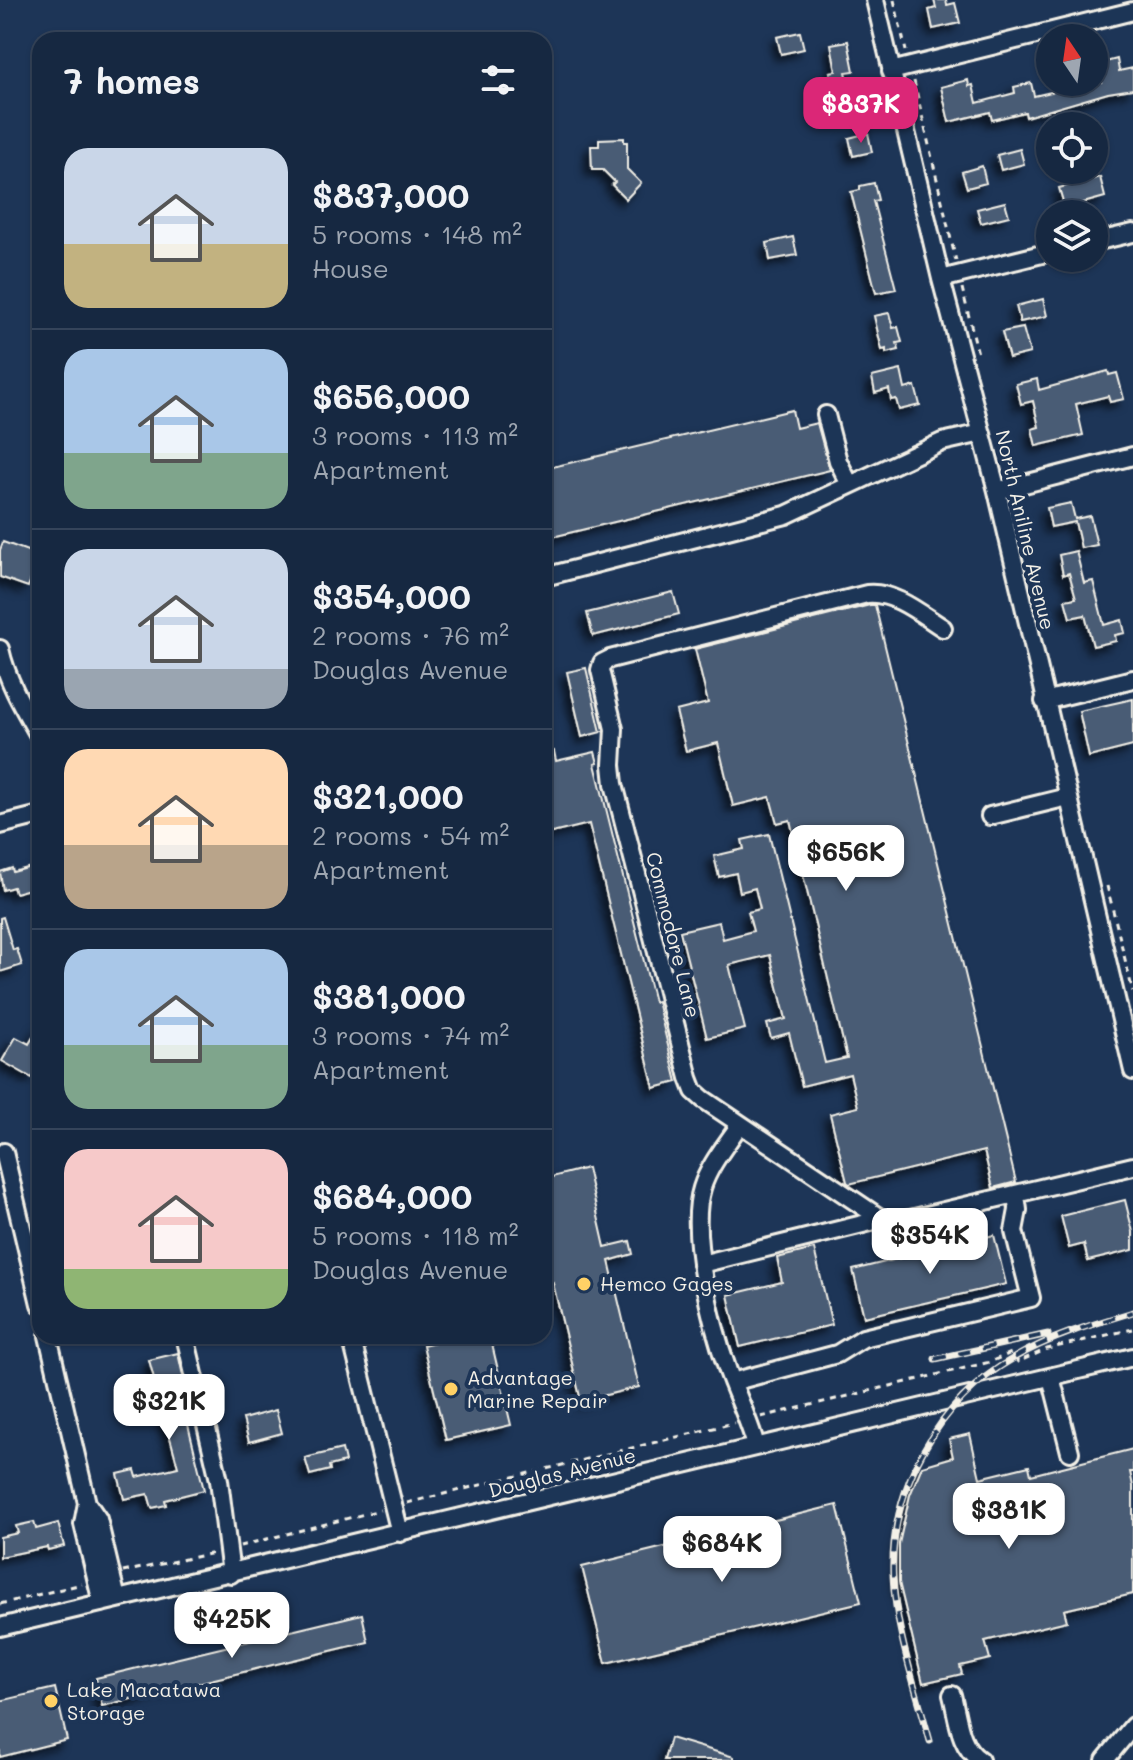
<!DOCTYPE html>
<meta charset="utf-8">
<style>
:root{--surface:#162841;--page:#1f3048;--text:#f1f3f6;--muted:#9ea6b1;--line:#35445a;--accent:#db2777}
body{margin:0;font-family:Mali,sans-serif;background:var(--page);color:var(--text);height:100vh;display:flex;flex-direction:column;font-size:30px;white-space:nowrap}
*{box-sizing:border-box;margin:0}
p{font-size:26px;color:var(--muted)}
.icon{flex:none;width:44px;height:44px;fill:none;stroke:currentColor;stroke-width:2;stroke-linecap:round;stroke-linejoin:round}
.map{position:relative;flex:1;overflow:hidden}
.panel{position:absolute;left:32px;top:32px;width:520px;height:1312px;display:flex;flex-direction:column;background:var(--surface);border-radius:24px;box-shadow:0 2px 6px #0004,0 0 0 2px var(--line)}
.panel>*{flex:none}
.needle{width:52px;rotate:347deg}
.buttons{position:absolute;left:1036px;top:24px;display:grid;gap:16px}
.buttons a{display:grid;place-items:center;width:72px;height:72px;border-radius:50%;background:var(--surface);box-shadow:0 2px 6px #0004,0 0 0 2px var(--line);font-size:40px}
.price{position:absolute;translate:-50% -68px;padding:0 18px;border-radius:16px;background:#fff;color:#222;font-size:26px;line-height:52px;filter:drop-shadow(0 2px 4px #0008)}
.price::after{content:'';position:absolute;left:50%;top:48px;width:24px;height:18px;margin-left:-12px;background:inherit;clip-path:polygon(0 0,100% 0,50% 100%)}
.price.on{background:var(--accent);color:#fff}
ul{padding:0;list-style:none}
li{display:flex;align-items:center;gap:24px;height:200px;padding:0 32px}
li+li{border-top:2px solid var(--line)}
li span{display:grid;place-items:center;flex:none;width:224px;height:160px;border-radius:24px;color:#555}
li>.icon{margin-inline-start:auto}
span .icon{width:96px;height:96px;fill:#fffc;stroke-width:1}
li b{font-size:34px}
h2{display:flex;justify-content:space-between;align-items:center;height:96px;padding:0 32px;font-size:34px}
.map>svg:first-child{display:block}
.building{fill:#485b74;stroke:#f4f1e8;stroke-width:2;filter:url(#shadow)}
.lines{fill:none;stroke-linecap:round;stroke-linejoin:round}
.minor-casing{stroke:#f4f1e8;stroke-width:22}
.path{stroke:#f4f1e8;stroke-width:3;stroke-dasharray:6 6;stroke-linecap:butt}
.minor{stroke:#1d3557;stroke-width:16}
.rail-casing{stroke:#f4f1e8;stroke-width:7}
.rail{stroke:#1d3557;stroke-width:4;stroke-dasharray:12;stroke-linecap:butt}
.poi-dot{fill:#ffd166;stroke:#1d3557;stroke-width:3}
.labels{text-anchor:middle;stroke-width:8;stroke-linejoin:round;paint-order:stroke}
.street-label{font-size:20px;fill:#f4f1e8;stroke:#1d3557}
.poi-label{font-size:20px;fill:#f4f1e8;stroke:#1d3557;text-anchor:start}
</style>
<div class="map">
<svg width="1133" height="1760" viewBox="0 0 1133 1760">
<defs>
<filter id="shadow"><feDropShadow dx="-6" dy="6" stdDeviation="4" flood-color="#0009"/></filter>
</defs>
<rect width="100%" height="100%" fill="#1d3557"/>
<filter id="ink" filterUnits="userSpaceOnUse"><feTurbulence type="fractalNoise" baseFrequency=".0125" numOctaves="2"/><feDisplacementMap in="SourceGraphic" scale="16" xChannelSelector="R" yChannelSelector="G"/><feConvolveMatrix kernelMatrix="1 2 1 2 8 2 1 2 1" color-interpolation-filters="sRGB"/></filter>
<g filter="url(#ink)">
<path class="building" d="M934 0H946L947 5 955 3 960 23 933 29 929 10 936 8Z
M800 32 804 49 781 54 777 37Z
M848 41 854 71 846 72 848 80 833 83 830 72 836 71 831 44Z
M1117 59 1119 71 1133 68V89L1108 93 1026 117 1025 112 992 120 990 112 949 122 941 87 968 80 969 86 973 85 977 103 1015 93 1014 87 1031 83 1034 96 1064 89 1063 87 1069 85 1068 82H1102L1098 64Z
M868 133 872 152 853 156 849 138Z
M624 138V142H627V169L641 183 626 199 612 185 615 182 603 170H592L591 146H599V139Z
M1020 149 1024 164 1001 170 997 155Z
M982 166 986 183 967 188 962 172Z
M1100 177 1105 197 1065 208 1059 188Z
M874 183 878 200 873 201 896 289 876 293 851 192 860 190V186Z
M1005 202 1009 216 981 223 977 209Z
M793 237 797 255 770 260 767 243Z
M1043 299 1047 316 1020 322 1016 306Z
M889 313 893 328 898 327 902 342 897 343 899 350 886 353V349L882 350 874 316Z
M1023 328 1030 353 1009 358 1002 332Z
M901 370 905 389 915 386 920 405 899 410 896 399 891 400 889 389 875 393 872 377Z
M1108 371 1109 375 1117 373 1124 399 1110 402 1108 396 1076 404 1083 435 1036 446 1032 429 1039 427 1033 401 1021 404 1016 384 1037 379 1039 390Z
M792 410 796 428 817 423 830 470 544 539V469Z
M1071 503 1075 519 1090 516 1097 545 1081 548 1075 522 1051 527 1047 508Z
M3 542 36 554 31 567 35 569 28 587 0 577V550Z
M1076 551 1084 583 1093 581 1104 625 1122 620 1125 633 1115 635 1116 641 1093 646 1085 615 1070 618 1065 600 1076 598 1069 573 1063 575 1059 555Z
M673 592 679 614 593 636 587 613Z
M870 605H875L1016 1182 993 1188 984 1151 849 1184 847 1182 830 1114 858 1107 850 1074 802 1086 789 1033 771 1038 767 1024 786 1019 770 955 729 965 745 1029 707 1038 680 931 719 922 723 939 753 931 748 912 760 909 755 888 740 892 736 873 719 877 714 856 744 849 742 840 769 834 825 1063 847 1058 790 820 777 823 770 797 733 806 718 743 686 751 676 711 708 703 695 649Z
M586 668 601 732 582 737 567 672Z
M1133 699V746L1089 757 1079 711Z
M554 751 556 761 595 752 598 763 595 764 654 1002 657 1001 677 1082 654 1088 589 824 544 835V754Z
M31 867 37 887 15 893 13 887 3 890 0 872 12 868 13 872Z
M3 917 13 950 17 949 22 965 0 972V918Z
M40 1025V1064L32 1078 2 1061 16 1037 29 1044Z
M587 1168 605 1247 630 1241 633 1254 609 1261 639 1387 581 1401 553 1283 544 1285V1179Z
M1125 1200 1133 1232V1250L1088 1261 1084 1244 1069 1248 1061 1216Z
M994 1235 1006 1284 864 1317 853 1270Z
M814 1249 832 1325 740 1347 728 1295 782 1282 777 1258Z
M490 1336 511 1425 446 1440 423 1345 460 1336Z
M178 1353 188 1399 182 1400 204 1490 165 1500 166 1505 152 1508 148 1494 124 1499 118 1474 135 1470 137 1477 178 1467 149 1360Z
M276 1410 282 1433 249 1442 243 1419Z
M970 1434 980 1478 1029 1466 1031 1475 1133 1449V1472H1130L1133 1486V1594L1064 1610 1067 1621 985 1641 990 1659 960 1666 962 1674 923 1683 899 1582V1544L903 1526 910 1495 922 1466 953 1457 949 1439Z
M342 1449 345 1462 329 1466 330 1470 310 1475 305 1458Z
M837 1505 861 1602 606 1663 582 1567Z
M34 1522 36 1529 58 1523 64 1546 48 1550 47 1547 0 1557V1537L18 1533 16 1526Z
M362 1614 368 1642 102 1706 96 1678Z
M55 1688 67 1740 0 1757V1701Z
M670 1738 734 1757V1760H664Z"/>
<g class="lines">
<g class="minor-casing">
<path id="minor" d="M875 0 941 279 997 491 1133 1071
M891 71 1133 11
M1094 242 1133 233
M941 279 1050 252
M826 415 838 461 850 485
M997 491 1133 456
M544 577 786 515 942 442 982 433
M943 628C921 614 894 591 867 594L610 659 602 663 600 670 614 729 612 765 614 784 689 1078 694 1091 703 1099 889 1224 1133 1166
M0 649C7 681 24 709 40 737
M1044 701 1133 679
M990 816 1068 797
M0 825 40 815
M740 1124C727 1144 709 1165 702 1188 688 1233 712 1326 728 1371 737 1396 749 1420 756 1446
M4 1152 40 1304
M701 1264 879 1220
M48 1336 87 1503 98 1519 117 1599
M185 1336 219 1480 231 1574
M351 1336 400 1533
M1051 1377 1070 1452
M732 1382 837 1354 863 1338 1031 1298 1014 1231 1018 1210 1016 1195
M87 1503 83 1524 102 1603
M0 1627 1133 1357
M952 1695C958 1718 959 1747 980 1760
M1105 1760 1133 1726"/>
</g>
<path class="path" d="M894 0 906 51
M914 81 956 261
M962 288 978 354
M1107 886 1133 992
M761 1417 990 1362 1011 1353 1018 1362 1047 1349 1133 1329
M407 1503 734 1423
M240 1546 380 1510
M123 1572 214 1553
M0 1604 82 1584"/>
<use href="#minor" class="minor"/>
<g class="rail-casing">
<path id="rail" d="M935 1359 1048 1334
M930 1741C916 1689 895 1629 893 1575 890 1488 938 1401 1014 1358 1050 1337 1093 1324 1133 1312"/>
</g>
<use href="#rail" class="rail"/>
</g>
</g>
<g class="poi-dot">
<circle cx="584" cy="1284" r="8"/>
<circle cx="451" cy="1389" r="8"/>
<circle cx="51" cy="1701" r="8"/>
</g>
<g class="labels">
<g class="street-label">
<text transform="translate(1025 530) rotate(77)" y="7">North Aniline Avenue</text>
<text transform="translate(673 935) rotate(76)" y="7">Commodore Lane</text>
<text transform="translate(562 1473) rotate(-14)" y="7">Douglas Avenue</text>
</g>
<g class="poi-label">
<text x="600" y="1291">Hemco Gages</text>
<text x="467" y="1385">Advantage<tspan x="467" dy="23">Marine Repair</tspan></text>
<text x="67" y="1697">Lake Macatawa<tspan x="67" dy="23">Storage</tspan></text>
</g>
</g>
</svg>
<div class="buttons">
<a><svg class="needle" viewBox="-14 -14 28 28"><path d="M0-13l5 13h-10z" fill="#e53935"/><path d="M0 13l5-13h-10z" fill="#9ea6b1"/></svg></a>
<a><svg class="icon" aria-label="locate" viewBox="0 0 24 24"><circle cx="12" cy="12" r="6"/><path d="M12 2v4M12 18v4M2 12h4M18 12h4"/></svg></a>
<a><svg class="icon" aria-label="layers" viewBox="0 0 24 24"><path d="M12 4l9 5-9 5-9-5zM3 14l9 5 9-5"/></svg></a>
</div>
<b class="price on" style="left:861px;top:145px">$837K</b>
<b class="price" style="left:846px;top:893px">$656K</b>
<b class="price" style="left:930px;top:1276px">$354K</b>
<b class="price" style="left:169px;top:1442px">$321K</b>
<b class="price" style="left:1009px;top:1551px">$381K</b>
<b class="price" style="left:722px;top:1584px">$684K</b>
<b class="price" style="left:232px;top:1660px">$425K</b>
<section class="panel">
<h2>7 homes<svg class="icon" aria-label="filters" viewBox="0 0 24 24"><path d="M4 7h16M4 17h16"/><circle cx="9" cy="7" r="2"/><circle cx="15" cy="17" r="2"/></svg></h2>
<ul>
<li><span style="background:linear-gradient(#c9d6e8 60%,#c2b280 0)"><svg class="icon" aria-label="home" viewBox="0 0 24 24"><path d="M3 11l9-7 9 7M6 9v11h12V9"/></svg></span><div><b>$837,000</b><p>5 rooms · 148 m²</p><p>House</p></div></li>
<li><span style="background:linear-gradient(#a9c7e8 65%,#7fa58c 0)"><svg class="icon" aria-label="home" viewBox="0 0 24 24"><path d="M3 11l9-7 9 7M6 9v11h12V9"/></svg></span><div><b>$656,000</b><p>3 rooms · 113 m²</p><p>Apartment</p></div></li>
<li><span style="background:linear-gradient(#c9d6e8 75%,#9aa5b1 0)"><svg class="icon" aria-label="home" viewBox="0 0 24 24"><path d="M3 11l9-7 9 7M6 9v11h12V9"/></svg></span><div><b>$354,000</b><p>2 rooms · 76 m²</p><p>Douglas Avenue</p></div></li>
<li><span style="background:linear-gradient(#ffd9b3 60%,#b9a48a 0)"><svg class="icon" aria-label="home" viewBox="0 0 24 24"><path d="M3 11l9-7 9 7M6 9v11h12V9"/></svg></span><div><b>$321,000</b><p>2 rooms · 54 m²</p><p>Apartment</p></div></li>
<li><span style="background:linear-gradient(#a9c7e8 60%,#7fa58c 0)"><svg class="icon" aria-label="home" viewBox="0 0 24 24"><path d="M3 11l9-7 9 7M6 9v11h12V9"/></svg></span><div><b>$381,000</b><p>3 rooms · 74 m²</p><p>Apartment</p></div></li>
<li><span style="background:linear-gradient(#f6c9c9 75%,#8fb573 0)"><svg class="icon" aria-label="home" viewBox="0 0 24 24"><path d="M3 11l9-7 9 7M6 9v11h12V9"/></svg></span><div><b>$684,000</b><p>5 rooms · 118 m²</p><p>Douglas Avenue</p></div></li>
</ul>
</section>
</div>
